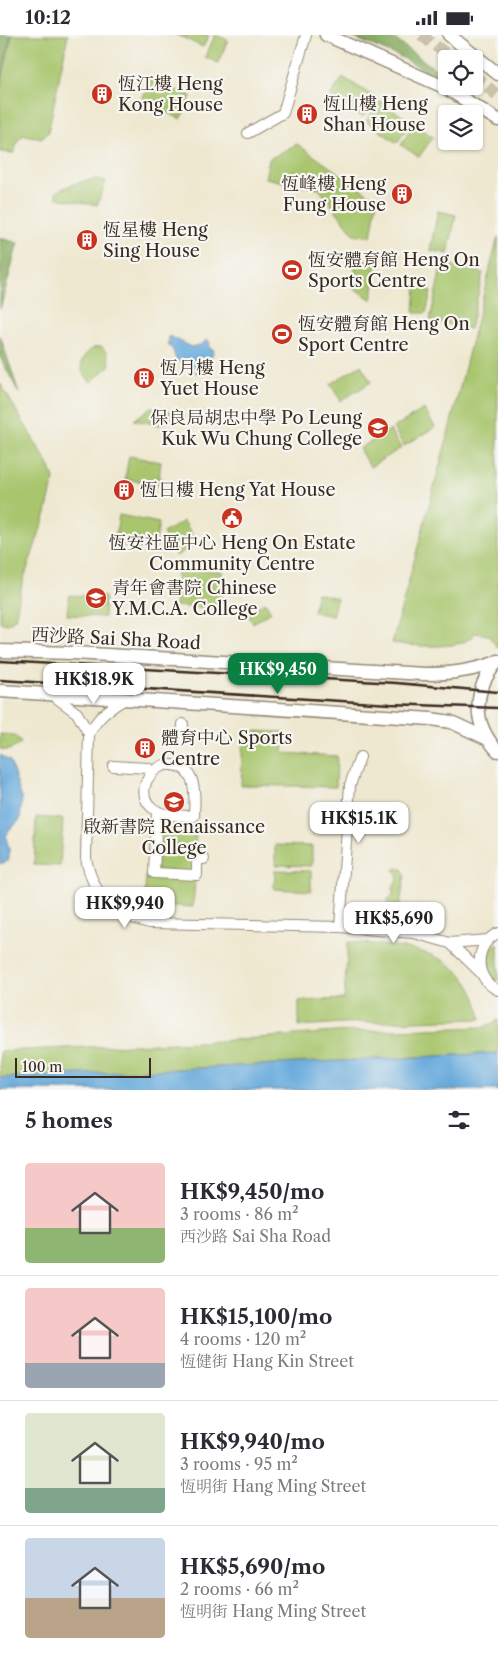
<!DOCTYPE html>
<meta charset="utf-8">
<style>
:root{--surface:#fff;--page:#f7f7f7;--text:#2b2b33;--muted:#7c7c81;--line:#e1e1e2;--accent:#0b8043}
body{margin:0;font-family:"Libre Caslon Text","Noto Serif TC",serif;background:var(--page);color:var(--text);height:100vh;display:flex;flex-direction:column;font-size:19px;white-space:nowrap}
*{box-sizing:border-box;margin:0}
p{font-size:16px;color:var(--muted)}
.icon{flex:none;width:28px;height:28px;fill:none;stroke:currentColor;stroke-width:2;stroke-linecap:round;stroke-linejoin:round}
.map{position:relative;height:1055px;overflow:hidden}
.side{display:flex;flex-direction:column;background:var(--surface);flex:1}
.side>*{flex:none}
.fabs{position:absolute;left:438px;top:15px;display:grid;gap:10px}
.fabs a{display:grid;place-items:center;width:45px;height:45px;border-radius:5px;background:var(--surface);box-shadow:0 1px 4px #0004;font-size:25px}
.scale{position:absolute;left:15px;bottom:12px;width:136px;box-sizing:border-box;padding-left:5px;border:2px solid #3b2a1e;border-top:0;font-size:14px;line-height:18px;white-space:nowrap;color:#3b2a1e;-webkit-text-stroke:4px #f6f6f2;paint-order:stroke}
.price{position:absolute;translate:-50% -42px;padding:0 11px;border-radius:10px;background:#fff;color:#222;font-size:16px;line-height:32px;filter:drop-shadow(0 1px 2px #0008)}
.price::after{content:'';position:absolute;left:50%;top:30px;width:15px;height:11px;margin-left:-8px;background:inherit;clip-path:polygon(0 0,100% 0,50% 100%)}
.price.selected{background:var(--accent);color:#fff}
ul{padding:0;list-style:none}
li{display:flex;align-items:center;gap:15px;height:125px;padding:0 25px}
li+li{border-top:1px solid var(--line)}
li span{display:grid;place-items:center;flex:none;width:140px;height:100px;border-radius:5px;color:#555}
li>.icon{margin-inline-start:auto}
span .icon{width:60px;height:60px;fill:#fffc;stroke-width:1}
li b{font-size:21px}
h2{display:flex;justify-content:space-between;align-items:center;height:60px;padding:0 25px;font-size:21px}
.status{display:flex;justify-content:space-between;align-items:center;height:35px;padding:0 25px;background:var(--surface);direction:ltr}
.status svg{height:14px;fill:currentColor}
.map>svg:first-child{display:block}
.green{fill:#a9c66e;stroke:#727846}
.forest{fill:#86ab61;stroke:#606a40}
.water{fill:#67aadc;stroke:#516a7d}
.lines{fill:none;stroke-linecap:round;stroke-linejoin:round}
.major-tunnel{stroke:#cbc2ac;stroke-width:12;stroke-dasharray:12 6;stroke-linecap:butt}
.minor-casing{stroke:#958977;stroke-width:12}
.major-casing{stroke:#958977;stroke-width:15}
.minor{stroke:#fff;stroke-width:10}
.major{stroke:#fff;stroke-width:12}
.rail{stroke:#3b2a1e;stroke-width:2.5}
.labels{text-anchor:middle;stroke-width:4.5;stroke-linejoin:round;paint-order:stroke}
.poi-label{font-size:18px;fill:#3b2a1e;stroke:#f6f6f2;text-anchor:start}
.street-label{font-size:18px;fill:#3b2a1e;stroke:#f6f6f2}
</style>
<div class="status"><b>10:12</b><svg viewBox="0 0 49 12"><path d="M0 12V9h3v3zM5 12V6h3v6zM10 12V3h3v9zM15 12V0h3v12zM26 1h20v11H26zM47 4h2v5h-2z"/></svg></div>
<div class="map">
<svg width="498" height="1055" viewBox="0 0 498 1055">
<rect width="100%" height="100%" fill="#f6f6f2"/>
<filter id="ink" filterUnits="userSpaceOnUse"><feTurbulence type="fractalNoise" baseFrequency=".02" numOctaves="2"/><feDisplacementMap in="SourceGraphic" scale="10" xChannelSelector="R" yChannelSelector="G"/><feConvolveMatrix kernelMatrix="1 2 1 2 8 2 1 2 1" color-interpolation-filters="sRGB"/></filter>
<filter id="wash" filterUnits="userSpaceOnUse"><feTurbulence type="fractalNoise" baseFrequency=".0096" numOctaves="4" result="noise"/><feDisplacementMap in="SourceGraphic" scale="20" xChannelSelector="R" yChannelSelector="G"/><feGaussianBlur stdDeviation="1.12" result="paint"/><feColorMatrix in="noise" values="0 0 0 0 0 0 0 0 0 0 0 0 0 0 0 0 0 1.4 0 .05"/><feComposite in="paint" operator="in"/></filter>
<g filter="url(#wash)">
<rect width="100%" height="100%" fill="#efe8d0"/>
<path class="green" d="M12 0H68L48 98 41 103 24 100 18 105 14 118 0 117V55Z
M177 0H209L203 12Z
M215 0 228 5 218 28 205 22Z
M343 42 376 63 363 82 330 61Z
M151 44 191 61 181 84 141 66Z
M380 66 411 87 397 108 366 86Z
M414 89 433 102 419 122 401 110Z
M297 109 377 165 371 202 354 199 319 154 265 143 269 124Z
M96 144 106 146 97 170 57 163 56 157C69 150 81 146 96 144Z
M438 176 456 180 448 219 430 215Z
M498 202V613L488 600 475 598C473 601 469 604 466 606 450 614 410 611 392 608L445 411Z
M357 224 376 227 372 265 352 252Z
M442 228 483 238 470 294 430 285Z
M416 250 431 257 426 278H414Z
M96 312H102L107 317 110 330 91 347C76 335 79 320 96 312Z
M361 330 371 347 341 366 330 349Z
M0 348 50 432 54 444 46 478 22 549 15 584 7 589 0 587Z
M151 372 178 378 160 390 134 385Z
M424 374 435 392 404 411 393 393Z
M390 395 401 413 370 432 359 414Z
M129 421 161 427 158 450 125 444Z
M119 480 159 488 154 516 114 509Z
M184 486 197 508 176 521 163 498Z
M177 534 222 536 220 574 175 571Z
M317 558 337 563 332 581 313 577Z
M69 560 105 562 104 582 67 580Z
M265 567 271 577 253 588 247 579Z
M243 696 285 697 283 718 337 721 336 752 241 750Z
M0 699 15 701 21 708C14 713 9 717 0 714Z
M36 782 63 784 60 831 34 830Z
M158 792 196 794 195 815 157 813Z
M275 810 312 811V831L275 830Z
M157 814 195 817 194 838 156 835Z
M396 833 402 834 405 840 400 869 395 872C391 872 388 870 387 865L393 860V852L398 842 394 835Z
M275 835 311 836V856L274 854Z
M146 841 195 844 193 872 144 869Z
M348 907C406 912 470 912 481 984L343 988 299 991V966L344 964Z
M498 908V946C484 937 484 917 498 908Z
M498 985V1018L0 1043V1016L219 1006 335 997 484 992Z"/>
<path class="forest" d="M0 0H11L0 49Z
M347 0H389L446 42V47L403 23Z
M0 203 18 208 0 274Z
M0 300 19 358 0 322Z"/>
<path class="water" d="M169 301 192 312 203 309 205 306 208 305 210 308 209 313 214 315 211 323 206 322 204 337 197 338 191 332 176 325 173 315 168 310Z
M0 720 10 726 22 764 20 785 9 795 6 802C8 812 11 816 8 826L0 829Z
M498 1018V1055H0V1043Z"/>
</g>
<g filter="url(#ink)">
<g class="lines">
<path class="major-tunnel" d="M421 0 453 24
M474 40 498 61"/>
<g class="minor-casing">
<path id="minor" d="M248 98 283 78 306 0
M51 659 77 678 89 699 86 823C93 861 113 880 150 888L340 892 414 898 450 908 488 905
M89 699C98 682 108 674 124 665
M182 706 183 689
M164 730C198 727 195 758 194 781 183 780 169 782 159 777 135 766 143 738 164 730Z
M113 731 148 733
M157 776 154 838 197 840V824H204
M340 892 350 750 360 722
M498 898C474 909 473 944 498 955
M450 908 481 938"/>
</g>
<g class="major-casing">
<path id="major" d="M326 0 444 52 498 85
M449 0 498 39
M0 616 74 618 424 639C450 639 473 636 497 627
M498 626C473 654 471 688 498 716
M0 656 431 684 451 687 488 704"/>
</g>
<use href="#minor" class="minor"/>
<use href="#major" class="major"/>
<path class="rail" d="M0 626 396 648 498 657
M0 645 390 669 498 673"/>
</g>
</g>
<defs>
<g id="building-disc" transform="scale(1.125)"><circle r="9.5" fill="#c8321e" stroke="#f6f6f2"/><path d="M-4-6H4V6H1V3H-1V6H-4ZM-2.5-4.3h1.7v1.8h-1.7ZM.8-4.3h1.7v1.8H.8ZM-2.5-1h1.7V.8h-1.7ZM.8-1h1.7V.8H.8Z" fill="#fff"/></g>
<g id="stadium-disc" transform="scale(1.125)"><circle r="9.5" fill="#c8321e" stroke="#f6f6f2"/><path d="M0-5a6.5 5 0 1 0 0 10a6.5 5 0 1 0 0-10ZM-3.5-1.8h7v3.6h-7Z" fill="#fff"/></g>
<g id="school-disc" transform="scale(1.125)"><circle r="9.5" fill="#c8321e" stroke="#f6f6f2"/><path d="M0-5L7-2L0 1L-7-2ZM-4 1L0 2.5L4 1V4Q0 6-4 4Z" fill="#fff"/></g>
<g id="civic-disc" transform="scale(1.125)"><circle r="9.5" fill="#c8321e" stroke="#f6f6f2"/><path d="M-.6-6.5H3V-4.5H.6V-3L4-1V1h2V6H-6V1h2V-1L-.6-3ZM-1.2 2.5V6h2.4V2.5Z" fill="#fff"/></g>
</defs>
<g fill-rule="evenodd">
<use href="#building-disc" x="102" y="59"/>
<use href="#building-disc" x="307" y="79"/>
<use href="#building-disc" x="402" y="159"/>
<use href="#building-disc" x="87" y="205"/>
<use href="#stadium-disc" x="292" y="235"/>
<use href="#stadium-disc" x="282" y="299"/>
<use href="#building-disc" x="144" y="343"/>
<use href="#school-disc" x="378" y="393"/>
<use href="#building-disc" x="124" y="455"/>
<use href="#civic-disc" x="232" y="483"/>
<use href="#school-disc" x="96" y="563"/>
<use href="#building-disc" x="145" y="713"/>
<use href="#school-disc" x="174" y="767"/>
</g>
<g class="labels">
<g class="poi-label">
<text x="118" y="55">恆江樓 Heng<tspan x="118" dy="21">Kong House</tspan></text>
<text x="323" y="75">恆山樓 Heng<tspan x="323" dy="21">Shan House</tspan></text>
<text x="386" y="155" text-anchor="end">恆峰樓 Heng<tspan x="386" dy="21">Fung House</tspan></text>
<text x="103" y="201">恆星樓 Heng<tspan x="103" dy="21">Sing House</tspan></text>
<text x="308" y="231">恆安體育館 Heng On<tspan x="308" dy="21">Sports Centre</tspan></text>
<text x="298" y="295">恆安體育館 Heng On<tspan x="298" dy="21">Sport Centre</tspan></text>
<text x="160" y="339">恆月樓 Heng<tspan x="160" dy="21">Yuet House</tspan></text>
<text x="362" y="389" text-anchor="end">保良局胡忠中學 Po Leung<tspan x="362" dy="21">Kuk Wu Chung College</tspan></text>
<text x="140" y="461">恆日樓 Heng Yat House</text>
<text x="232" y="514" text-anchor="middle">恆安社區中心 Heng On Estate<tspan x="232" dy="21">Community Centre</tspan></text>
<text x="112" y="559">青年會書院 Chinese<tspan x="112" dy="21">Y.M.C.A. College</tspan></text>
<text x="161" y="709">體育中心 Sports<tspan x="161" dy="21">Centre</tspan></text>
<text x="174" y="798" text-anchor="middle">啟新書院 Renaissance<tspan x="174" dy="21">College</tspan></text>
</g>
<g class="street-label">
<text transform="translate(116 604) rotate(3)" y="6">西沙路 Sai Sha Road</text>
</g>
</g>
</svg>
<div class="fabs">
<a><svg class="icon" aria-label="locate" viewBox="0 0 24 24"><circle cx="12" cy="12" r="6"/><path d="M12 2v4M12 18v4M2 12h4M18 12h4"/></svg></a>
<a><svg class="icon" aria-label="layers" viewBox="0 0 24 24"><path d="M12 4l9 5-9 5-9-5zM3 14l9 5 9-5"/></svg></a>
</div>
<div class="scale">100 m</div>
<b class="price selected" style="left:278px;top:660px">HK$9,450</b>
<b class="price" style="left:94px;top:670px">HK$18.9K</b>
<b class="price" style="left:359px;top:809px">HK$15.1K</b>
<b class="price" style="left:125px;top:894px">HK$9,940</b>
<b class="price" style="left:394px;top:909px">HK$5,690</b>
</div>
<section class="side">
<h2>5 homes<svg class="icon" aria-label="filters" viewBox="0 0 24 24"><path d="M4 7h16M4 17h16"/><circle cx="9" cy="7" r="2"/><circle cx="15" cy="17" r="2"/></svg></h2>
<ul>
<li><span style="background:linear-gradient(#f6c9c9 65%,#8fb573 0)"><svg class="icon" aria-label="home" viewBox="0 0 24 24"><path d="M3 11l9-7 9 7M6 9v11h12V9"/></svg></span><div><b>HK$9,450/mo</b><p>3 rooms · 86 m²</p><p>西沙路 Sai Sha Road</p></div></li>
<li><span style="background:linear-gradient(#f6c9c9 75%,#9aa5b1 0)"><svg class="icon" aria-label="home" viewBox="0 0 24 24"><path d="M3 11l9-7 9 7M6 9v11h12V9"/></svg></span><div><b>HK$15,100/mo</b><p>4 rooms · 120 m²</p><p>恆健街 Hang Kin Street</p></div></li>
<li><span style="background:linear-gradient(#dfe7d0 75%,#7fa58c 0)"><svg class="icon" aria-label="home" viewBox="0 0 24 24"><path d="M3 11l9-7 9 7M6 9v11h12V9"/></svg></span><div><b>HK$9,940/mo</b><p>3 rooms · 95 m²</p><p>恆明街 Hang Ming Street</p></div></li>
<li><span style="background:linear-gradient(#c9d6e8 60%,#b9a48a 0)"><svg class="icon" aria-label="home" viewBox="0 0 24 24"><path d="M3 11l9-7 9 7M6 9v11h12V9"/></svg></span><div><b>HK$5,690/mo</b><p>2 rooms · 66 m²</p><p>恆明街 Hang Ming Street</p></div></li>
</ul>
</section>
